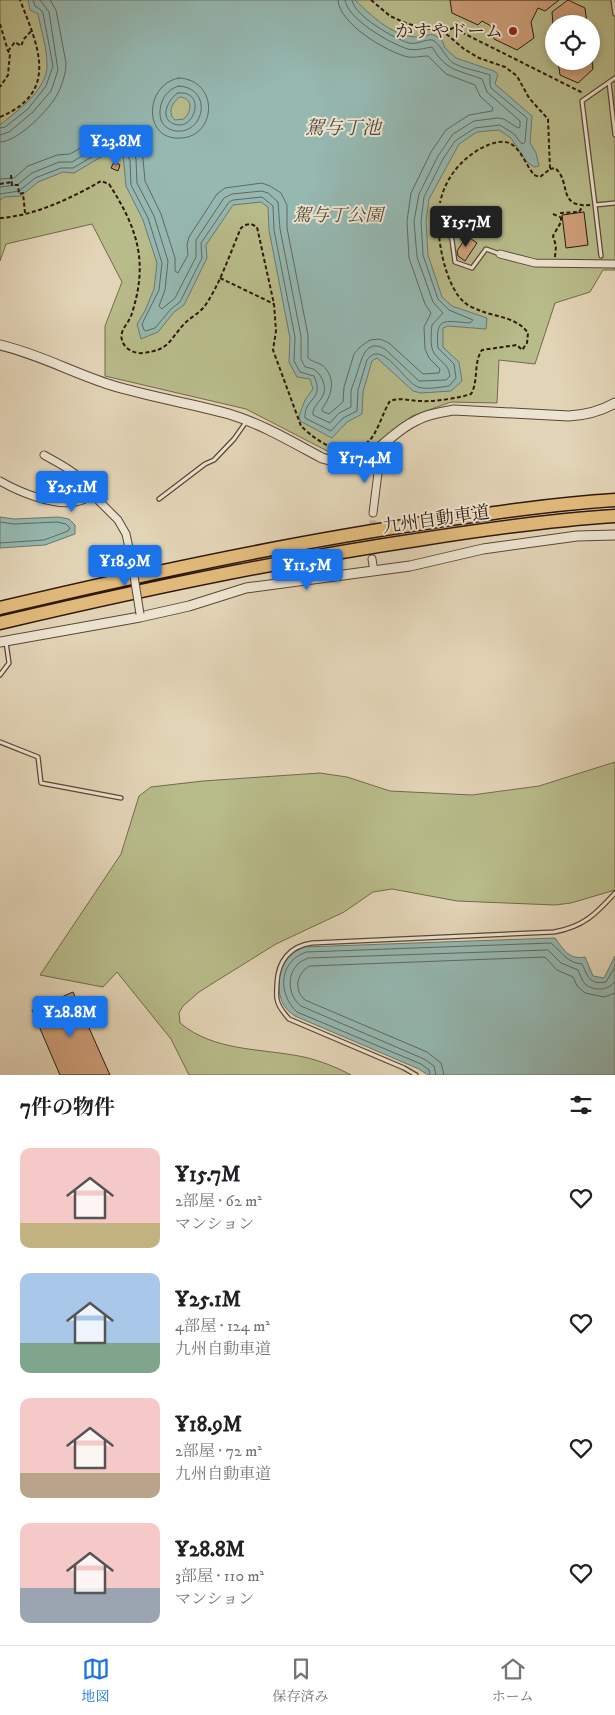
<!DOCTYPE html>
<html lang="ja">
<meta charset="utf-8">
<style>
:root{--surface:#fff;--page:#f2f2f2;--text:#202124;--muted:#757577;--line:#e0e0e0;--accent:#1a73e8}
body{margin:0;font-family:"IM FELL DW Pica","Noto Serif JP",serif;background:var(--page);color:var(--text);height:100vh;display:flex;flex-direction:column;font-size:19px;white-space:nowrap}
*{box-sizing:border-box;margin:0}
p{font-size:16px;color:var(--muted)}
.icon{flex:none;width:28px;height:28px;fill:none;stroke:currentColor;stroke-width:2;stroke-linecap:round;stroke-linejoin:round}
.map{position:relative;height:1075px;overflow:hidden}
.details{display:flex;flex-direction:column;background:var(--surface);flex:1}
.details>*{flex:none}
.fabs{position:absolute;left:545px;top:15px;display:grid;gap:10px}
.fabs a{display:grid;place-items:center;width:55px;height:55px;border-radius:50%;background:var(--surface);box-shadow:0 2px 8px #0003;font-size:25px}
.price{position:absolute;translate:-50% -42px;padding:0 11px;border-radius:5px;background:var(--accent);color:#fff;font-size:16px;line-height:32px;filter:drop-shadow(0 1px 2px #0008)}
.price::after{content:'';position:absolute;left:50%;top:30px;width:15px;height:11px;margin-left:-8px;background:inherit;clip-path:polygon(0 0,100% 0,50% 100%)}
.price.current{background:#222;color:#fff}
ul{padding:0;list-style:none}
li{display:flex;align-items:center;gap:15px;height:125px;padding:0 20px}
li span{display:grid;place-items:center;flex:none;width:140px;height:100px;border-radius:10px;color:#555}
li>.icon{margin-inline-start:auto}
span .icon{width:60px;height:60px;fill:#fffc;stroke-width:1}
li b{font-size:21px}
h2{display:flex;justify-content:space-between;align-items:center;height:60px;padding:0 20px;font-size:21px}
.tabs{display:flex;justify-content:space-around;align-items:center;height:70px;border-top:1px solid var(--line);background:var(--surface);font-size:14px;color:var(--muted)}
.tabs a{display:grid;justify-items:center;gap:2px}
.tabs .current{color:var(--accent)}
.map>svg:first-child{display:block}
.green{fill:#b8bb8a;stroke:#736a4a;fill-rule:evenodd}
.water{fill:#95b8b1;stroke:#6c786e;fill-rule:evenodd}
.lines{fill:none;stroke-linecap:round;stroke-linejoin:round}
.shore{stroke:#62685e;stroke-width:1}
.building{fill:#ce9f7a;stroke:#2e180a}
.minor-tunnel{stroke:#beae94;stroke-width:7;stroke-dasharray:7 3.5;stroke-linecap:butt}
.service-casing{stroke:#5b4735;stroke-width:5.5}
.minor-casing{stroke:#5b4735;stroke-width:9}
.tertiary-casing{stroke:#5b4735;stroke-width:11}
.motorway-casing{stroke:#2e180a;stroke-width:15}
.path{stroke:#2e180a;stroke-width:2;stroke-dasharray:4 2.5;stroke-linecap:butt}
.service{stroke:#ece3d0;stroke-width:3}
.minor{stroke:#ece3d0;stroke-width:7}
.tertiary{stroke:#ece3d0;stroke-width:9}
.motorway{stroke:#e1ba7b;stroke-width:12}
.minor-bridge-casing{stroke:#5b4735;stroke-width:9;stroke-linecap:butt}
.minor-bridge{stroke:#ece3d0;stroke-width:7}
.poi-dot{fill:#8f2418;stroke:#ece3d0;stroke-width:2}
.labels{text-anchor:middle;stroke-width:4;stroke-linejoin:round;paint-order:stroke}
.poi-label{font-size:18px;fill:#2e180a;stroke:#ece3d0;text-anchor:end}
.park-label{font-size:18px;font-style:italic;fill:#574930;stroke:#ece3d0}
.street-label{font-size:18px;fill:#2e180a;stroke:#ece3d0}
.water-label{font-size:19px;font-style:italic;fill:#4d483c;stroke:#ece3d0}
</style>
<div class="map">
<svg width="615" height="1075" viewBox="0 0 615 1075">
<rect width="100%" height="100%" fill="#e2d4b6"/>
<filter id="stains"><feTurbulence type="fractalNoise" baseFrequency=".004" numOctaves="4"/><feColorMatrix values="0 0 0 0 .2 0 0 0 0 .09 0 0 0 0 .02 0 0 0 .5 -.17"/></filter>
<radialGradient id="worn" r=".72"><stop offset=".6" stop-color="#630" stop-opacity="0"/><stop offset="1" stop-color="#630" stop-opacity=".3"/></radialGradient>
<path class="green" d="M0 0H615V270H603L590 292 555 303 535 364 499 360 497 403 451 402 412 416 381 440 352 458 335 455 246 409 105 376V326L122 282 92 224 6 244 0 261ZM554 24H591V61H554Z
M615 762V890L571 903 555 905 457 901 392 889 373 892 344 912 276 944 218 980 199 992 183 1006 179 1013 180 1023C215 1052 261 1048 304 1057 321 1061 336 1067 351 1075H189L171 1039 117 972 103 987 40 975 121 854 139 796 151 787 203 781 320 773 347 777 390 791 472 795 539 786Z"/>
<path class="water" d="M28 0H355C375 19 402 46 432 34L442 40 445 48 456 58 494 71 498 74 495 84 532 116 530 143 536 153 539 166 534 167 526 161 511 138 499 130 477 132 459 144 429 199 426 221 428 255 442 297 452 306 487 318 486 329 448 326 443 328V347L459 362 462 381 451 391 421 393 413 391 377 358 372 361 363 392 362 414 347 422 332 438 300 421 299 416 305 400 313 389 310 379 297 377 289 362 290 338 269 230 268 207 261 202 233 205 206 245 207 258 184 305 174 312 158 332 141 339 137 324 145 311 154 289 157 263 143 220 126 186 123 155 117 151H111L74 173 63 172 38 182 21 196 4 197 0 200V125C17 111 48 89 47 65 47 48 41 30 38 14L30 10ZM180 97C193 98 192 111 184 119L175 120C167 113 172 102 180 97Z
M0 517 14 519 58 517 69 519 75 525V534L45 545 0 548Z
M555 938C564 950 569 960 585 957L593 976 604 978 615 956V1075H428L419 1069 295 1016C292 1014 288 1011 286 1008 275 995 277 967 290 955 294 952 299 950 304 947Z"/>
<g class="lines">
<path class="shore" d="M179 78C219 80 217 135 182 138 142 142 144 84 179 78Z
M179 86C213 88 205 134 176 131 169 130 163 126 161 120 157 106 165 89 179 86Z
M178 93C207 90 195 132 174 124 158 118 169 98 178 93Z
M0 128 5 127 28 109 46 86 53 66 43 13 41 10 35 6 33 0
M0 135 9 132 33 112 51 91 58 70 49 12 40 0
M0 142C18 142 50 109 58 93 62 85 66 73 66 63L56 10 50 0
M0 179 14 178 28 166 57 155 70 154 105 134 119 132 126 134 135 141 141 149 143 159 145 181 161 214 175 258V271L178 273 188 255 187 245 189 237 217 194 225 188 262 183 270 186 281 193 287 205V228L308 335V358C312 362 317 362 322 365 337 378 332 395 322 409V411L329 414 343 402 344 387 354 354 360 347 370 340 380 339 389 343 423 374 439 373 440 369 429 358 425 349 424 327 431 313 425 304 409 258 407 221 411 193 431 152 446 130 469 115 492 111 493 108 480 96 475 85 446 74 428 56C421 56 414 58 408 57 387 52 339 24 338 0
M0 187 17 185 32 173 59 162H72L107 141 119 140 129 145 133 150 136 159 137 183 154 216 168 261 165 290 159 306 162 309 175 298 196 257V240L224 198 232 194 262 191 268 193 278 202 280 229 301 336V359L305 367C309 368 313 368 316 371 322 375 326 387 324 393 321 402 312 406 313 415L330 423 339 413 351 407C351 402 351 397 351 391 352 386 355 381 356 376 361 363 364 337 385 349L419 381 446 380 450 376C448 363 441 363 434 353 430 347 431 333 432 325L443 313 433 302 417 257 414 221 419 194 438 156 453 134 474 121 497 118 504 119 518 128 520 127V121L487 92 482 79C458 70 446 71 432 47 425 48 416 51 408 49 391 44 347 19 345 0
M0 194 19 191 35 178 61 168H73L109 147 119 146 126 151 130 161 131 185 148 218 162 263 159 290 142 324 144 330 146 331 155 328 171 309 180 302 202 258 201 243 229 202 233 200 262 197 273 206 274 230 295 337 294 361 300 372 314 376C325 401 304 397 305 418L331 431 343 418 357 411 358 390 367 360C382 338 404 382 418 387 427 390 440 387 449 386L456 378 454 364 438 348C435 316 444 321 470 323L473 320 449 310 438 299 423 255 421 221 424 197 443 159 455 141 475 128 500 125 514 134 521 143 523 144 525 142 527 118 491 88 490 84V75C479 71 464 69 453 63 446 58 438 41 432 40 425 39 417 45 409 43 395 39 354 16 352 0
M0 522 14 524 57 522 66 524 70 528 68 531 44 540 0 543
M430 1075 429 1070 421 1064 297 1012C283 999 278 976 292 961 295 957 301 954 306 952L551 943C562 952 567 963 582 964 588 976 589 985 606 982L615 967
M436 1075 434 1066 424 1059 301 1006C289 997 286 977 297 965 299 962 304 960 308 958L548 950 561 963 578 970C580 975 582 981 586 985 595 991 609 991 615 981
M444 1075 441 1063 427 1052 305 1000C293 990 297 972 310 966L545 957 557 970 573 977 577 986 585 993 604 997 615 993"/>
</g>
<path class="building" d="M450 0H559L545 11 538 8 531 22 534 38 517 50 494 39 491 26 482 21 478 25 452 13Z
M568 0 585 8 587 24H553L552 12Z
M558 61H592L593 69 578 83 560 75Z
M114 162 120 165 118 171 111 168Z
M584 212 588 245 566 248 562 215Z
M467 236 477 243 465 261 458 256 457 251Z
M73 992 110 1075H60L32 1010Z"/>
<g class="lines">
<path class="minor-tunnel" d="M372 559 373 513"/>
<g class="service-casing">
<path id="service" d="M613 0 615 14
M615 78 582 101 595 205 615 203
M609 82 615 135
M595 205 601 256
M439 209 444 212 452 240 455 262 472 268 486 249 500 254
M159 499 205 464 214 460 234 439 246 422
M0 675 9 663 6 642
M0 742 38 757 41 783 121 798
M416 1075 404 1068 289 1019C284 1013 278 1007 277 999 276 994 277 988 277 983 278 961 290 946 312 943L554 932C583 927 596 914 615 893"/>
</g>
<g class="minor-casing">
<path id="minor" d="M500 254 535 263 615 264
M44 455C67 468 78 472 93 495
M0 481C19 492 53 506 75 502 81 501 88 498 93 495L118 520 126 534 131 557
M373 513 378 473 374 454
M372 559 374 571"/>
</g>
<g class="tertiary-casing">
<path id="tertiary" d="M0 345C39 354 73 373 111 385 150 397 190 403 229 414 262 424 292 442 322 458 374 474 378 438 417 420 428 414 442 412 454 410L569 416C585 415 601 411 615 403
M0 642 140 617 189 606 246 588 410 566 483 549 577 536 615 535"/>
</g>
<g class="motorway-casing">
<path id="motorway" d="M0 608C143 574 286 543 431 522 492 513 553 504 615 500
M0 623C140 590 281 560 423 539 487 529 551 520 615 516"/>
</g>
<path class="path" d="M371 0 390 16 408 24 444 32 464 49 479 58 505 67 517 76 529 98 548 119 550 169 540 177 534 175C527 166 522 153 514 146 506 139 496 142 488 145 464 155 445 177 440 203
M0 24 8 51 10 53 8 75 0 87
M444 32 453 28 583 93
M8 51 15 42 21 46 24 39 32 30
M0 117C60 92 38 46 20 0
M550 169 555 168C572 182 556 208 591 205
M11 175 12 185H18L19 194 23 193 25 213
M0 184 12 182
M553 214 560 217
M0 218C34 216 72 198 101 181L109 184C138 229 149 263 131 316 128 324 119 331 122 340 124 349 135 354 143 353 169 350 168 342 184 324 190 318 199 313 204 307 220 285 230 253 241 228L245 225 251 224 257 227 274 304 276 331 273 350 301 426C311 436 330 450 345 451 353 452 364 445 370 440 378 431 383 412 390 401 400 397 409 401 421 401 434 402 459 398 471 394 479 380 473 363 482 350L517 345 522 350 527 343 528 333C518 318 497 317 481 311 476 309 468 306 464 302 446 287 436 238 439 215
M555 257 556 246 553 236 561 222V213L579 212 583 206
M220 278 274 304"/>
<use href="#service" class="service"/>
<use href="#minor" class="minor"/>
<use href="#tertiary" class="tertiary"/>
<use href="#motorway" class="motorway"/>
<g class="minor-bridge-casing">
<path id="minor-bridge" d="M131 557 140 614"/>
</g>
<use href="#minor-bridge" class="minor-bridge"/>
</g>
<circle class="poi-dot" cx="513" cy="31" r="5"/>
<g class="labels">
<g class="poi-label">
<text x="503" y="37">かすやドーム</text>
</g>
<g class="park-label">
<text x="338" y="221">駕与丁公園</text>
</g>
<g class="street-label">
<text transform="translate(436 519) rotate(-8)" y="6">九州自動車道</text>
</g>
<g class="water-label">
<text x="343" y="134">駕与丁池</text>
</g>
</g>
<rect width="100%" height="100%" filter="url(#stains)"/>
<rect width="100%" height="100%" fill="url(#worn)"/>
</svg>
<div class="fabs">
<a><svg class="icon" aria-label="locate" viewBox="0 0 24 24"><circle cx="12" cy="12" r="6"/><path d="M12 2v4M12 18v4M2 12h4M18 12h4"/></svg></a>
</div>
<b class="price" style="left:116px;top:167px">¥23.8M</b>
<b class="price current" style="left:466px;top:248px">¥15.7M</b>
<b class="price" style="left:365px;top:484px">¥17.4M</b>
<b class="price" style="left:72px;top:513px">¥25.1M</b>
<b class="price" style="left:125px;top:587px">¥18.9M</b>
<b class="price" style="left:307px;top:591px">¥11.5M</b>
<b class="price" style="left:70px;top:1038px">¥28.8M</b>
</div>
<section class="details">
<h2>7件の物件<svg class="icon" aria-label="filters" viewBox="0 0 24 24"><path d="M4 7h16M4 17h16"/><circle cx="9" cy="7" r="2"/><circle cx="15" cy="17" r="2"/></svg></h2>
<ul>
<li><span style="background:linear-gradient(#f6c9c9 75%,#c2b280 0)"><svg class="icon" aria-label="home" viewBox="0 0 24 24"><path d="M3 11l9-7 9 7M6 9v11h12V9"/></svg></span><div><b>¥15.7M</b><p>2部屋 · 62 m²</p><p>マンション</p></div><svg class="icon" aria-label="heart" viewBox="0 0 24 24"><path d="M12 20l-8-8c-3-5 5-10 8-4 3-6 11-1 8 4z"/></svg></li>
<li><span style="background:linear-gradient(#a9c7e8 70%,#7fa58c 0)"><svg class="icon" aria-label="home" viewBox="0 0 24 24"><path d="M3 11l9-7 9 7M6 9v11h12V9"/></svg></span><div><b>¥25.1M</b><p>4部屋 · 124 m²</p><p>九州自動車道</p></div><svg class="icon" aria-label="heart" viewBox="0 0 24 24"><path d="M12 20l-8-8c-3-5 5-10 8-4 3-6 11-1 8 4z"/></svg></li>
<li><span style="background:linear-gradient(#f6c9c9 75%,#b9a48a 0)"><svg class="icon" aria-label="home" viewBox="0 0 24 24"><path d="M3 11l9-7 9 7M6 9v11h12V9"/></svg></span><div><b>¥18.9M</b><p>2部屋 · 72 m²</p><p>九州自動車道</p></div><svg class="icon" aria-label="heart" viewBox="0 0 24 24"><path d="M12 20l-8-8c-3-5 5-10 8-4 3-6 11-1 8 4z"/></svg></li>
<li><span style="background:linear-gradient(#f6c9c9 65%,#9aa5b1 0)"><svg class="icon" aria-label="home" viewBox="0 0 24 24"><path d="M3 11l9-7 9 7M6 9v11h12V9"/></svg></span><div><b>¥28.8M</b><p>3部屋 · 110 m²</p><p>マンション</p></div><svg class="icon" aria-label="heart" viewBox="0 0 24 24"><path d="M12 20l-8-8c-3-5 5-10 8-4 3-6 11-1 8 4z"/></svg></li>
</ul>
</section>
<nav class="tabs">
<a class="current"><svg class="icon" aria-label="map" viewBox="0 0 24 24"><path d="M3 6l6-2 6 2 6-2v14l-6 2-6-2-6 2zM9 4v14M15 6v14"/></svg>地図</a>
<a><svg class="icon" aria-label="saved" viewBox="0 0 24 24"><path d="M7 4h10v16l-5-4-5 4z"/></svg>保存済み</a>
<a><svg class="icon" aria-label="home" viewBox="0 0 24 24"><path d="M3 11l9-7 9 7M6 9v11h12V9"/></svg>ホーム</a>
</nav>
